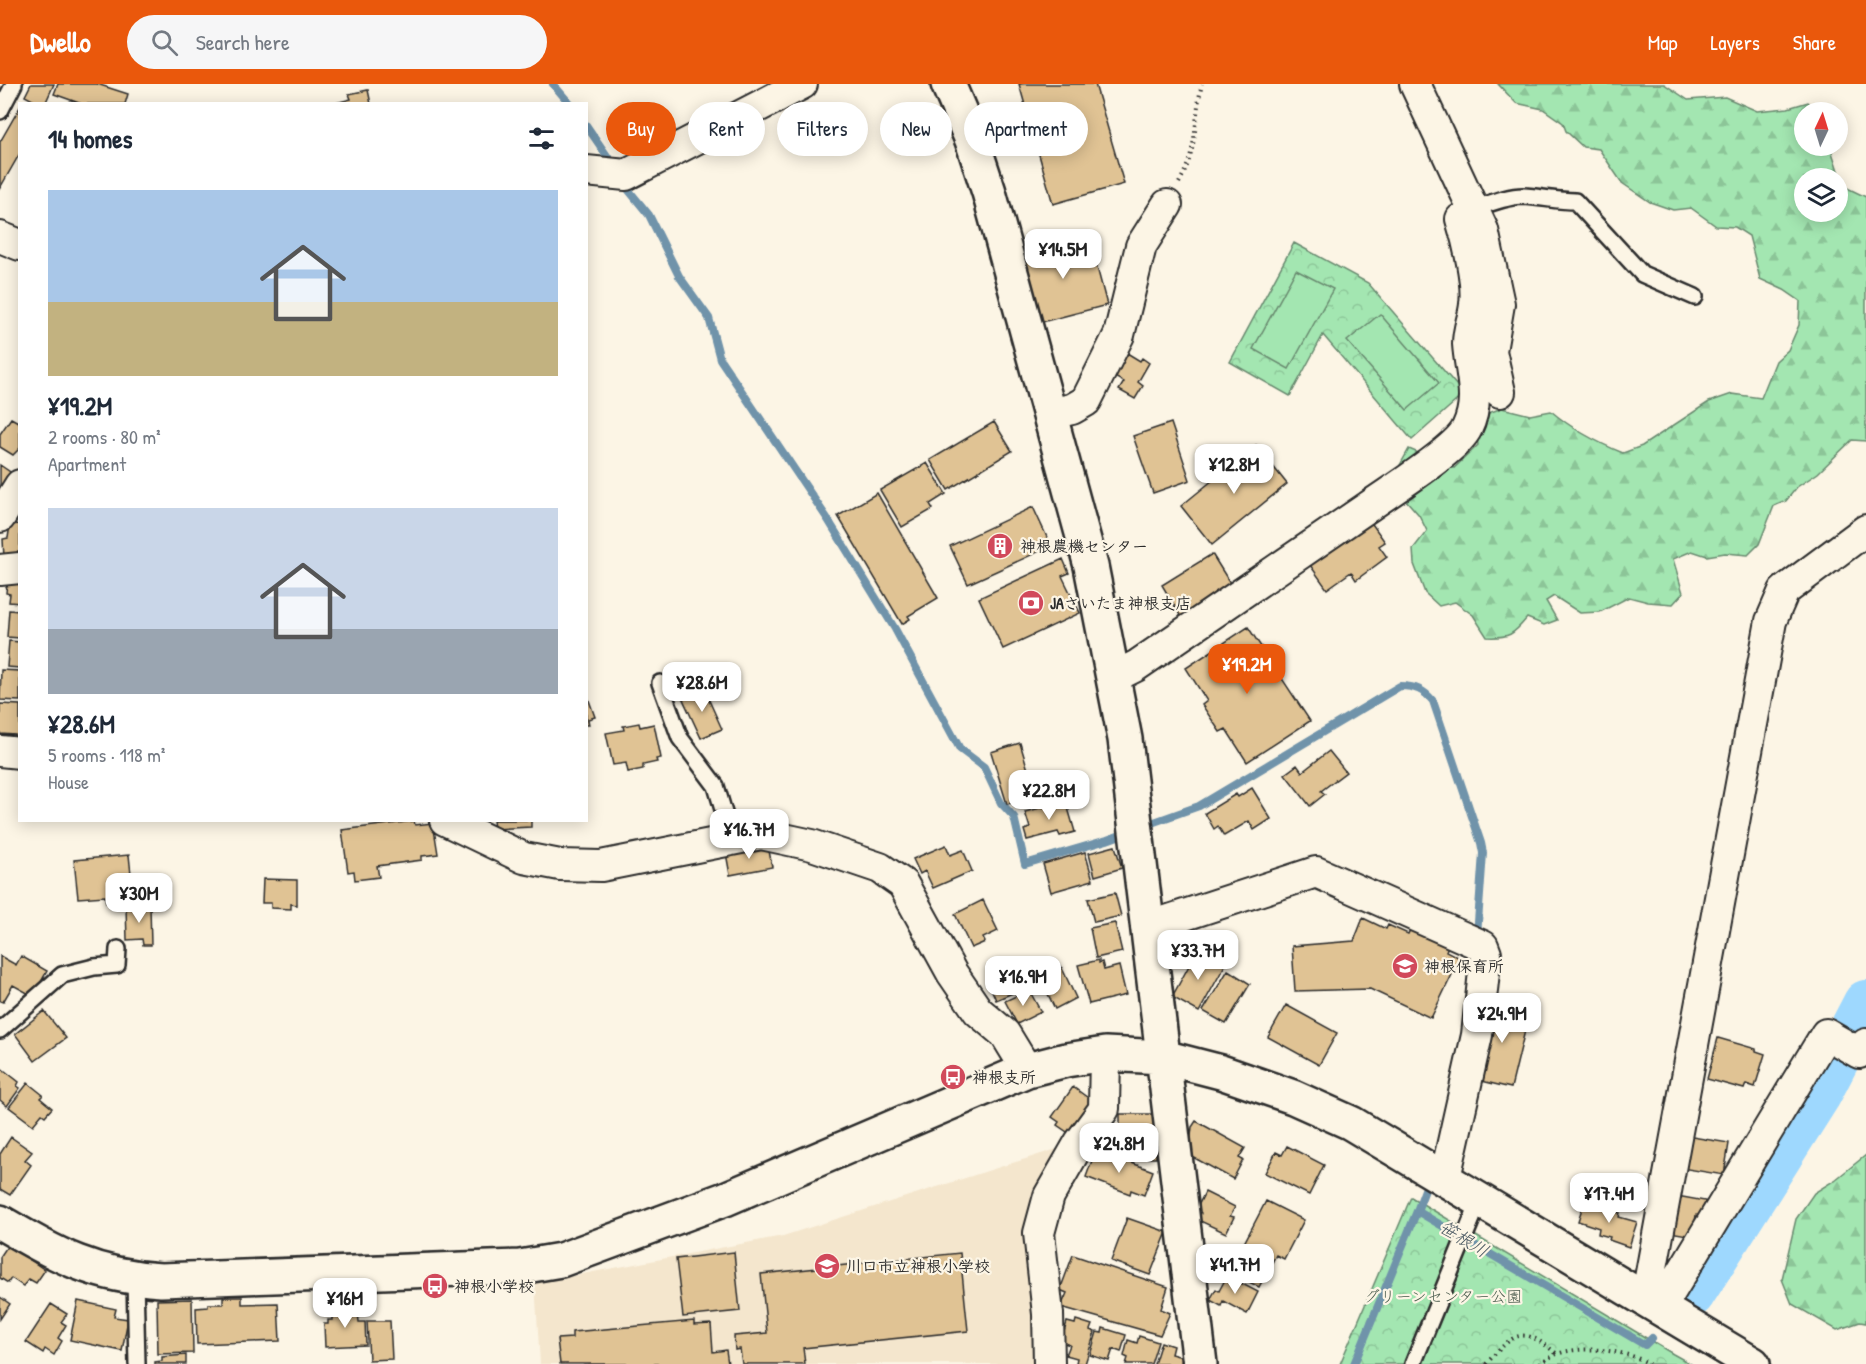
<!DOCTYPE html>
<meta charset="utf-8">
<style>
:root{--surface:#fff;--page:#f6f6f7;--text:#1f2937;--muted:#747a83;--accent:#ea580c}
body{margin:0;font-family:"Patrick Hand","Klee One",sans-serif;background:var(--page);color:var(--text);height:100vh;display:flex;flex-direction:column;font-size:22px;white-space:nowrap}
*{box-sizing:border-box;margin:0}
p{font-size:20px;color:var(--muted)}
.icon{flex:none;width:33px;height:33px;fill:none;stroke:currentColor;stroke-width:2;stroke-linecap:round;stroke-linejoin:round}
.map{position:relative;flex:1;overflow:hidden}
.side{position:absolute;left:18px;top:18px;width:570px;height:720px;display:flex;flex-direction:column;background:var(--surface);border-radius:0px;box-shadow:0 3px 15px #0003}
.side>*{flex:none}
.guide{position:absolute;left:606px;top:18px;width:570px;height:54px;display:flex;gap:12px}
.needle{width:39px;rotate:4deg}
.buttons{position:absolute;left:1794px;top:18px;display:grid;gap:12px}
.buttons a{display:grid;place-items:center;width:54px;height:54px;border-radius:50%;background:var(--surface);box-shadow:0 3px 15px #0003;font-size:30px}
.price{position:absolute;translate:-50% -51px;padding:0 14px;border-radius:12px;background:#fff;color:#222;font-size:20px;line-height:39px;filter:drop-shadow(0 2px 3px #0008)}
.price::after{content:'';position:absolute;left:50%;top:36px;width:18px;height:14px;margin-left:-9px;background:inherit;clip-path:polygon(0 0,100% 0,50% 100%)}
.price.active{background:var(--accent);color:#fff}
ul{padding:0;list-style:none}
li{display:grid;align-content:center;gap:12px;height:318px;padding:0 30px}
li span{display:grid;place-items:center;height:186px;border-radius:0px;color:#555}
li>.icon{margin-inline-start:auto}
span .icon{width:108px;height:108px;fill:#fffc;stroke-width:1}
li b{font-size:26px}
h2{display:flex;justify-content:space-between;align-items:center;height:72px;padding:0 30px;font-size:26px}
.chip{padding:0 21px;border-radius:27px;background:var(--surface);box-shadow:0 3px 15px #0003;font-size:21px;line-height:54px}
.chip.active{background:var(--accent);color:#fff}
header{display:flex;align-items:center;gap:36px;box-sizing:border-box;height:84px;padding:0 30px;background:var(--accent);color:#fff}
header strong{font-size:28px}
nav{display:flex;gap:33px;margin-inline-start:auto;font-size:21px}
.search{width:420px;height:54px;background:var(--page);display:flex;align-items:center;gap:15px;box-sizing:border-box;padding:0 21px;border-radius:33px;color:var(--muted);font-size:22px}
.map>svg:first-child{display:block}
.built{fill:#f4e6cd}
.forest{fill:url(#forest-firs);stroke:#67886e;stroke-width:1.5;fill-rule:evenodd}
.park{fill:url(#park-crowns);stroke:#67886e;stroke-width:1.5}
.pitch{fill:#a3e6b1;stroke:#67886e;stroke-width:1.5}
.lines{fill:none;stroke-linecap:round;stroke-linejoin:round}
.stream{stroke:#7093aa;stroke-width:8}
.river{stroke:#9ed8fe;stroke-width:46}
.building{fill:#e0c394;stroke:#2b2b2b;stroke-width:1.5}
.service-casing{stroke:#2b2b2b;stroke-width:20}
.minor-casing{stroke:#2b2b2b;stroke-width:34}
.tertiary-casing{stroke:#2b2b2b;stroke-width:38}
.path{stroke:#2b2b2b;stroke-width:4;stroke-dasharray:1.5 4.5;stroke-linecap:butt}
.service{stroke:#fcf5e5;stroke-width:15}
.minor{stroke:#fcf5e5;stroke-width:30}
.tertiary{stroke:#fcf5e5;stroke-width:33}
.labels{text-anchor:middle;stroke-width:4.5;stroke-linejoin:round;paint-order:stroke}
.poi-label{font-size:16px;font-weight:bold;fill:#2b2b2b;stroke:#fcf5e5;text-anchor:start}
.park-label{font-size:16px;fill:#495a4c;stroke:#fcf5e5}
.water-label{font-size:18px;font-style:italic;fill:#485660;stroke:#fcf5e5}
</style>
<header>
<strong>Dwello</strong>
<div class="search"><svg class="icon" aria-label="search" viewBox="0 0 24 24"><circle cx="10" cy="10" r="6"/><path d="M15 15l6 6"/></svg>Search here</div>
<nav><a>Map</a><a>Layers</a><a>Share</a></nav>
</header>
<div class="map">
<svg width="1866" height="1280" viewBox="0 0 1866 1280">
<defs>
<pattern id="forest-firs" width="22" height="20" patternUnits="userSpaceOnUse" patternTransform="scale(1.5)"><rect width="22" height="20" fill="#a3e6b1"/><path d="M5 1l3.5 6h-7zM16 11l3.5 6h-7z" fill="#8cc598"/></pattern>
<pattern id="park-crowns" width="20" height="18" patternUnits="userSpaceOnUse" patternTransform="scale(1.5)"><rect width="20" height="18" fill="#a3e6b1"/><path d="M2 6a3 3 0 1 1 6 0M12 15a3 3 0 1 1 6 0" fill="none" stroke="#8cc598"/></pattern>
</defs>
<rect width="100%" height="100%" fill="#fcf5e5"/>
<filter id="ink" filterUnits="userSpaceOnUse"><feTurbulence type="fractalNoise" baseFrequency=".0167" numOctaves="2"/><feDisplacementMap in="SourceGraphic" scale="12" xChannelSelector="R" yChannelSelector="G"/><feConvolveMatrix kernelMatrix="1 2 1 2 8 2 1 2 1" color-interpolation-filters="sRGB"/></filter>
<g filter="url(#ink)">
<path class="built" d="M1066 1062 1041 1103 1038 1280H540L535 1199 783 1152Z"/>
<path class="forest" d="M1498 0H1664L1688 16 1725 13 1757 27 1788 24 1808 18 1820 28H1804V62H1830L1843 102 1866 113V357L1852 356 1818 389 1797 403 1786 417 1774 422 1759 460 1748 471 1725 469 1707 472 1692 467 1673 475 1683 509 1673 520 1648 518 1629 513 1600 528 1580 529 1554 512 1546 517 1557 536 1544 541 1527 534C1513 551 1509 554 1487 553L1473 531 1455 518 1439 522 1425 509 1414 480 1413 465 1427 447 1419 431 1405 415 1407 405 1400 381 1409 365 1454 384 1478 361 1475 334 1502 324 1530 331 1551 327C1573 346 1596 358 1623 369L1642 362 1709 318 1732 310 1761 314 1776 277 1788 266 1799 241 1800 217 1784 206 1760 195 1749 152 1735 143 1716 142 1691 124 1673 126 1650 118 1622 99 1599 65 1583 63 1566 47 1563 39 1543 25 1516 19ZM1804 94H1838V128H1804Z
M1866 1071V1239L1860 1238 1837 1246 1792 1220 1782 1195 1796 1135 1814 1109 1835 1096Z"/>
<path class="park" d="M1294 159 1368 199 1464 310 1412 356 1323 251 1290 312 1230 278Z
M1411 1113 1673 1270 1691 1280H1340Z"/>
<path class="pitch" d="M1296 186 1333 205 1289 285 1253 265Z
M1380 230 1439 299 1407 326 1347 257Z"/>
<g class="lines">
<path class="stream" d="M553 0 570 20
M586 41 614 82
M622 98 649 131 679 192 709 234 720 275 827 434 895 545 960 665 984 683 1001 719 1014 733 1025 780 1107 756 1129 748
M1143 742 1199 722 1400 602C1415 602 1424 606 1433 617L1481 759 1483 769 1477 852
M1417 1127 1429 1095
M1354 1280 1417 1127 1645 1261 1652 1254"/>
<path class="river" d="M1692 1210 1818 1011 1866 919"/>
</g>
<path class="building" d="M31 0H54L45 20H40L25 12Z
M58 0H97L128 10 125 20H82L54 10Z
M1019 0H1095L1124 100 1053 120Z
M368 6 371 20H332L351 15 349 10Z
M20 23V69L0 104V58Z
M1089 153 1107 221 1038 239 1020 170Z
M1127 269 1140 277 1142 274 1149 279 1138 298 1143 302 1135 315 1119 306 1124 298 1109 290Z
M11 334 20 339V364L13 371 0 363V350Z
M994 338 1012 367 948 406 930 376Z
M1171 339 1190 396 1153 409 1133 352Z
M1256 361 1287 400 1212 461 1181 422Z
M927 379 946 410 930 420 933 425 902 443 880 406Z
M0 381 16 392 0 415Z
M877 409 938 514 908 532 910 535 902 540 838 432Z
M1033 423 1051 462 968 500 950 462Z
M1365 430 1385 458 1379 462 1387 473 1356 496 1351 488 1327 505 1305 474Z
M20 440V474H4L3 455 8 454 10 441Z
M1212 470 1235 507 1184 538 1162 501Z
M1063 475 1069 489 1062 492 1080 529 1003 565 979 514Z
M14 495H20V519L9 518 10 510 6 509 7 499 14 500Z
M9 526 20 527V554L7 553Z
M1248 543 1310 637 1247 678 1226 645 1220 648 1202 621 1207 617 1186 584Z
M9 557 20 558V584L7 583Z
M1 586 20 587V617L0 616Z
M703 603 722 645 701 654 682 613Z
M586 608 595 633 588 635 589 641H586Z
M0 620 20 621V657L14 656 15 651 0 650Z
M639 639 640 643 654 640 661 674 656 675 657 678 643 681V685L628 688 626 679 613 681 606 649 624 646 623 642Z
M1020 659 1034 706 1014 713 1015 718 1007 720 991 668Z
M1329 667 1346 688 1321 707 1325 710 1310 722 1285 690 1297 681 1302 688Z
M1252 704 1271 735 1254 746 1249 737 1224 752 1218 742 1214 745 1205 729 1236 710 1238 713Z
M1066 717 1075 748 1060 752 1058 748 1027 756 1024 746 1030 744 1025 728Z
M493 736H531V743L494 745Z
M414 737 415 741 433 739 438 770 422 772V776L377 782 379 793 355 796 354 787 348 788 342 746Z
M768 761 772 783 730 791 726 769Z
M946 761 950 771 963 766 972 787 933 804 925 787 920 790 913 775Z
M1115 762 1122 784 1095 792 1089 769Z
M1085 768 1093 796 1051 808 1043 780Z
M129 771 132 800 128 801 129 811 125 812 126 817 106 819 105 812 78 814 74 776Z
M263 795 297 796V821L291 820V825L271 824V819H262Z
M1115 809 1121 832 1094 838 1088 815Z
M983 816 998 847 983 854 985 858 971 864 955 830Z
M150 822 151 861H143L142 855 127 856 126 823Z
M1363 834 1386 845 1388 841 1408 850 1410 846 1448 862 1446 867 1460 874 1431 934 1370 905 1295 907 1292 862 1354 857Z
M1115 839 1122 868 1096 874 1090 844Z
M1197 867 1225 881 1199 928 1172 913Z
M0 872 16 881 21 872 47 887 33 912 13 901 3 918 0 917Z
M1099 876V879L1102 878 1104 886 1119 882 1126 911 1089 920 1078 881Z
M1029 877 1036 894 1020 901 1022 905 996 916 987 895Z
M1061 882 1076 914 1055 925 1040 893Z
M1228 886 1250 900 1226 940 1203 927Z
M1029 906 1041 928 1017 940 1005 917Z
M1492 917 1530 926 1511 1004 1473 995Z
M1286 921 1337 949 1319 981 1268 953Z
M44 927 66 954 35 977 15 950Z
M1718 954 1756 965V967L1765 970 1755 1003 1746 1000 1744 1005 1707 995Z
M0 983 19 998 17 1002 20 1004 7 1022 0 1016Z
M28 999 43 1011 40 1014 52 1024 45 1032 42 1030 33 1041 9 1023Z
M1073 1003 1095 1019 1073 1052 1057 1041 1059 1038 1052 1033Z
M1120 1030H1156V1074H1120Z
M1196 1037 1245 1064 1239 1074 1243 1076 1233 1095 1189 1071 1192 1043Z
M1686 1052 1729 1059 1724 1091 1681 1084Z
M11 1053 32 1068 25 1076 31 1081 10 1111 0 1105V1070Z
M1287 1062 1324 1081 1309 1111 1265 1089 1276 1068 1282 1071Z
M1100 1067 1153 1087 1144 1111 1131 1106 1130 1110 1086 1093 1094 1071 1098 1073Z
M1205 1108 1235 1123 1230 1132 1234 1133 1226 1149 1198 1136 1201 1129 1196 1126Z
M1677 1112 1705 1117 1703 1132 1696 1131 1693 1152 1664 1147Z
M1266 1117 1304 1136 1284 1175 1276 1171 1259 1203 1229 1188Z
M1584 1118 1620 1129 1619 1133 1637 1138 1629 1163 1609 1156 1610 1153 1598 1150 1599 1144 1578 1137Z
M1127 1134 1167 1148 1150 1191 1111 1177Z
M8 1161 45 1186 36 1199 29 1195 23 1202 11 1194 8 1199 0 1194V1173Z
M734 1168 740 1227 683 1233 676 1175Z
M960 1169 968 1247 803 1264 805 1280H742L740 1265 735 1266 734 1252 767 1249 761 1190Z
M1073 1171 1168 1203 1161 1225 1170 1229 1160 1251 1061 1223 1067 1209 1060 1206Z
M1227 1192 1258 1208 1247 1230 1223 1217 1221 1222 1210 1216 1216 1205 1219 1207Z
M0 1213 10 1220 0 1235Z
M223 1213H242V1220L278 1219 280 1257 197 1260 196 1224 208 1223V1220H223Z
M192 1215 193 1269 158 1270 157 1216Z
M78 1217 116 1225 114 1233 128 1235 122 1267 70 1256Z
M51 1220 67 1230 61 1238 66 1241 58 1254 62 1257 54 1271 45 1265 43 1269 26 1258Z
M346 1222V1228L358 1227 359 1238H365L366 1261 325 1263 324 1240H328V1236H332V1223Z
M1076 1236 1092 1241 1090 1246 1095 1248 1085 1280 1076 1279 1077 1274 1066 1271 1070 1261 1061 1258 1067 1238 1075 1240Z
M367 1237H390L392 1275 369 1276Z
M694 1237V1241L711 1240 713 1268 726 1266 728 1280H560L557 1255 572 1254V1248Z
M1103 1244 1126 1251 1121 1268 1113 1265 1109 1277 1090 1271 1097 1248 1102 1249Z
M1139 1252 1158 1258 1151 1280H1126L1128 1274 1124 1272 1128 1256 1137 1259Z
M1161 1258 1173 1262 1171 1270 1182 1273 1181 1280H1154Z
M186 1271V1280H155V1278L162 1277V1273Z"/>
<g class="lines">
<g class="service-casing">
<path id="service" d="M0 27 14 0
M1473 125C1489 120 1507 112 1523 112 1541 113 1558 117 1575 117L1642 190 1695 213
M660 599 680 654 716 702 732 756
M0 946 62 891 94 883 117 881 118 865
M135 1195 137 1280
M1413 1280 1480 1115"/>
</g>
<g class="minor-casing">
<path id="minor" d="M1415 0 1483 146 1499 220 1491 267 1500 308
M586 87 626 91 802 0
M0 153 20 161
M1049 330 1072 325 1086 317 1119 251 1141 162 1167 121
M0 433 20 401
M0 486 20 484
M1114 593 1136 582C1213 529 1291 476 1368 423 1390 407 1457 366 1467 344 1481 315 1470 289 1468 260 1468 244 1474 234 1475 220 1478 198 1468 157 1461 135L1475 130
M0 667 20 669
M445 736 524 774 560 781 601 782 761 750 812 761 880 784 903 800 952 889 978 927 1005 950 1027 986
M1148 843 1316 788 1483 862 1486 870 1477 951 1445 1094
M1646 1216 1771 537 1784 507 1866 446
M1660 1225 1826 950 1859 969 1866 960
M1049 1280 1048 1230 1039 1149 1049 1112 1080 1058 1104 1025 1105 970"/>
</g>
<g class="tertiary-casing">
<path id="tertiary" d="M948 0 972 56 989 108 1091 482 1125 655 1200 1280
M0 1138C57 1171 93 1192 161 1196L520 1183 561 1176 725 1115 1027 986 1066 976 1105 970 1163 973 1221 988 1293 1013 1351 1039 1753 1280"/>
</g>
<path class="path" d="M1179 99C1199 63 1193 38 1202 0
M1486 1280C1514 1249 1521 1240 1557 1270
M1540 1280C1545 1277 1551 1272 1557 1270 1581 1261 1628 1266 1649 1280"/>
<use href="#service" class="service"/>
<use href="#minor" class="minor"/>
<use href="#tertiary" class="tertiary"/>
</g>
</g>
<defs>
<g id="building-disc" transform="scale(1.35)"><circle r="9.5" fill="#d1495b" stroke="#fcf5e5"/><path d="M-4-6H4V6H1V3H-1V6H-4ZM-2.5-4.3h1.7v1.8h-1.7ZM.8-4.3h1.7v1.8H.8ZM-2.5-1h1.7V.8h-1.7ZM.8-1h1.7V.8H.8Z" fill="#fff"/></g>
<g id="bank-disc" transform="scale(1.35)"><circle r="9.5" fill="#d1495b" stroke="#fcf5e5"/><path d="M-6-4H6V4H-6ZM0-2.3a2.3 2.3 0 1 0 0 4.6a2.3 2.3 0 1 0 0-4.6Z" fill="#fff"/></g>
<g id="school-disc" transform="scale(1.35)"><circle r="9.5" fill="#d1495b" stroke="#fcf5e5"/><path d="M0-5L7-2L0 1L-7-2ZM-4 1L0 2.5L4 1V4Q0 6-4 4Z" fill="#fff"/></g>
<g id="bus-disc" transform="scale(1.35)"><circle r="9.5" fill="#d1495b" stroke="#fcf5e5"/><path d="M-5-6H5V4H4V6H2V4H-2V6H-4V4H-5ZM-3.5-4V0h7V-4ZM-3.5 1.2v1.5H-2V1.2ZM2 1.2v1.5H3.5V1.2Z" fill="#fff"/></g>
</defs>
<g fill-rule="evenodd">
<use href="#building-disc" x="1000" y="462"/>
<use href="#bank-disc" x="1031" y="519"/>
<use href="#school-disc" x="1405" y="882"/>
<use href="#bus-disc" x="953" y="993"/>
<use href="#school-disc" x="827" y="1182"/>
<use href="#bus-disc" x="435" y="1202"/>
</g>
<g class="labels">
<g class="poi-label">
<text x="1020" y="468">神根農機センター</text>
<text x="1050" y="525">JAさいたま神根支店</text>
<text x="1424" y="888">神根保育所</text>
<text x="972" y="999">神根支所</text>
<text x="846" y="1188">川口市立神根小学校</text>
<text x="454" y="1208">神根小学校</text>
</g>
<g class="park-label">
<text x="1443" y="1218">グリーンセンター公園</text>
</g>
<g class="water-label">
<text transform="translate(1464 1155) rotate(31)" y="6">笹根川</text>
</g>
</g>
</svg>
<div class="buttons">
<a><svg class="needle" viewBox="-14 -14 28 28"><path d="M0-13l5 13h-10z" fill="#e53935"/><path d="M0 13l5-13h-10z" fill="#747a83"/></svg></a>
<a><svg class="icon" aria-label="layers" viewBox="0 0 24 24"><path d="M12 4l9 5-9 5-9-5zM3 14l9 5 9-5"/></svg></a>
</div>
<b class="price" style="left:1063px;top:196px">¥14.5M</b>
<b class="price" style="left:1234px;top:411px">¥12.8M</b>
<b class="price active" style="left:1247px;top:611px">¥19.2M</b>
<b class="price" style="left:702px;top:629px">¥28.6M</b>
<b class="price" style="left:1049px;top:737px">¥22.8M</b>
<b class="price" style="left:749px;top:776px">¥16.7M</b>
<b class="price" style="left:139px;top:840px">¥30M</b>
<b class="price" style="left:1198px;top:897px">¥33.7M</b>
<b class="price" style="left:1023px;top:923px">¥16.9M</b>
<b class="price" style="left:1502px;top:960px">¥24.9M</b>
<b class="price" style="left:1119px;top:1090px">¥24.8M</b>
<b class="price" style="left:1609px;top:1140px">¥17.4M</b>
<b class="price" style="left:1235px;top:1211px">¥41.7M</b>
<b class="price" style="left:345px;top:1245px">¥16M</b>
<div class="guide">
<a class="chip active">Buy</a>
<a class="chip">Rent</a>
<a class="chip">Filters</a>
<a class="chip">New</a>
<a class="chip">Apartment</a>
</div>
<section class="side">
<h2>14 homes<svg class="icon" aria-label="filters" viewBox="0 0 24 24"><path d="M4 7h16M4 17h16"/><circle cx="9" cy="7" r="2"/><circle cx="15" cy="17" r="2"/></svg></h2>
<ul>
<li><span style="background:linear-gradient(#a9c7e8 60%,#c2b280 0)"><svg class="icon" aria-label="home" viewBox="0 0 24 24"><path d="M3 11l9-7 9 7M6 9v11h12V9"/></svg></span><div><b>¥19.2M</b><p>2 rooms · 80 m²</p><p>Apartment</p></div></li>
<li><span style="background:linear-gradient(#c9d6e8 65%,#9aa5b1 0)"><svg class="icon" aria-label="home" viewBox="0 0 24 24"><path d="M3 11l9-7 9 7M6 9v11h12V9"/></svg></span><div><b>¥28.6M</b><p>5 rooms · 118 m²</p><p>House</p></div></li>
</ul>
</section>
</div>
